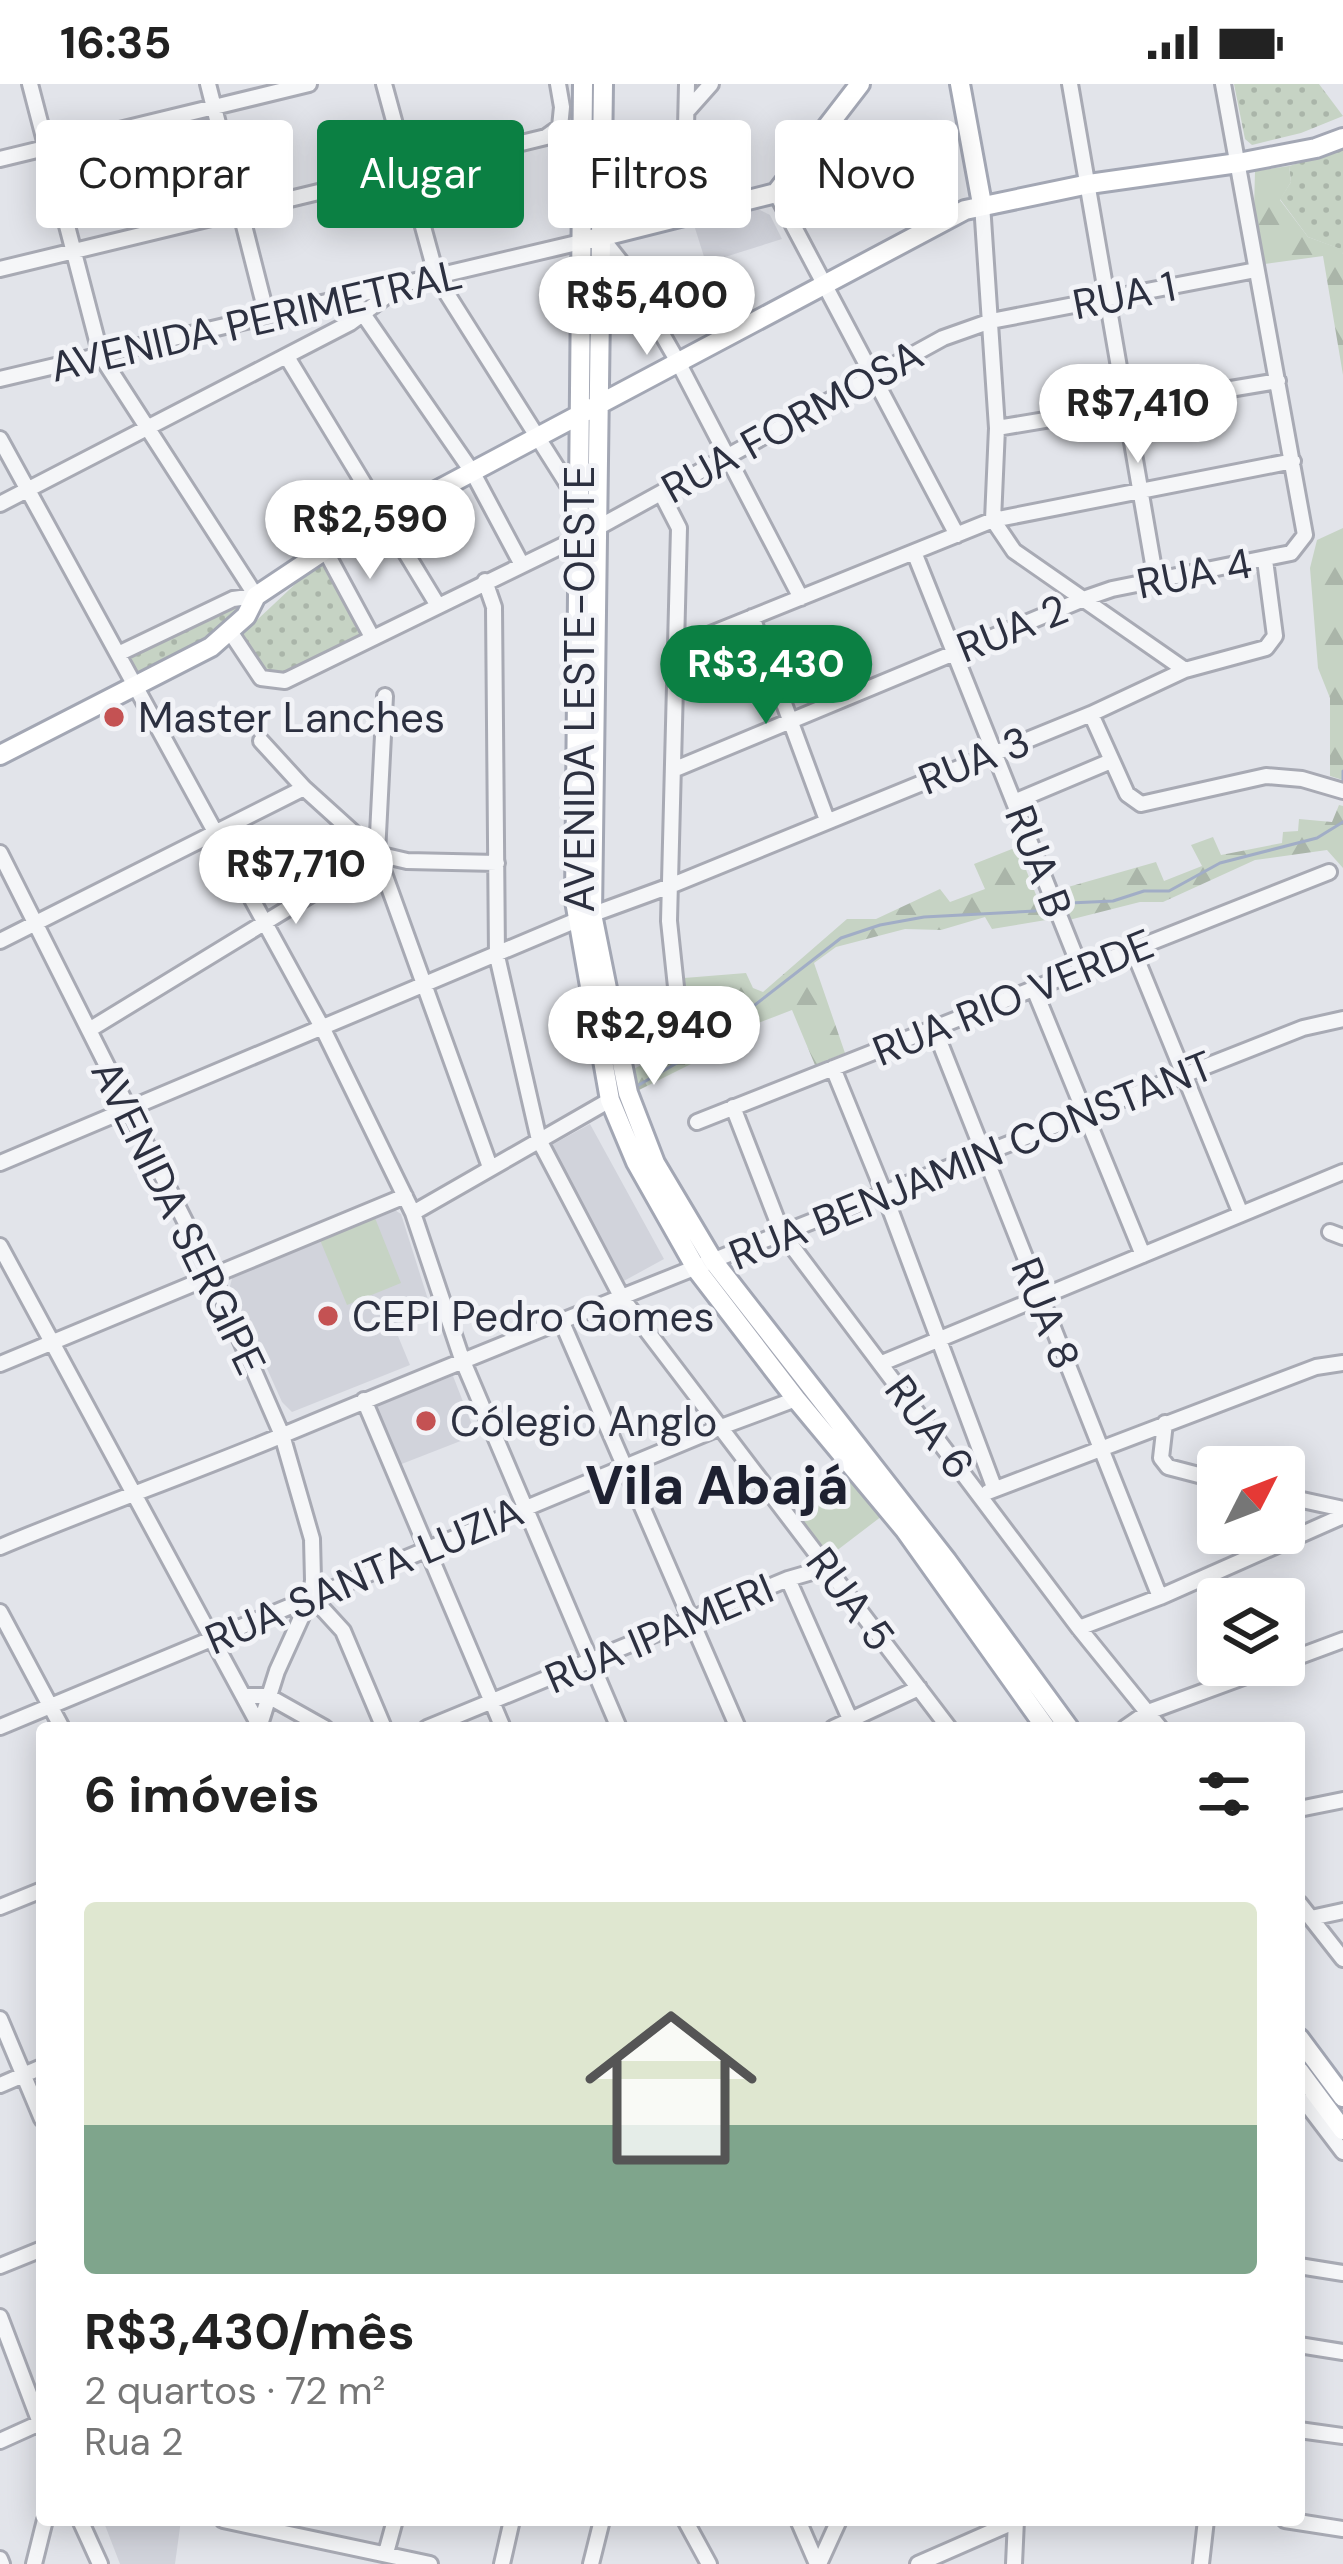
<!DOCTYPE html>
<html lang="pt">
<meta charset="utf-8">
<style>
:root{--surface:#fff;--page:#f2f2f2;--text:#222;--muted:#767676;--accent:#0b8043}
body{margin:0;font-family:"DM Sans",sans-serif;background:var(--page);color:var(--text);height:100vh;display:flex;flex-direction:column;font-size:45px;white-space:nowrap}
*{box-sizing:border-box;margin:0}
p{font-size:39px;color:var(--muted)}
.icon{flex:none;width:66px;height:66px;fill:none;stroke:currentColor;stroke-width:2;stroke-linecap:round;stroke-linejoin:round}
.map{position:relative;flex:1;overflow:hidden}
.sheet{position:absolute;left:36px;top:1638px;width:1269px;height:804px;display:flex;flex-direction:column;background:var(--surface);border-radius:12px;box-shadow:0 6px 30px #0003}
.sheet>*{flex:none}
.banner{position:absolute;left:36px;top:36px;width:1272px;height:108px;display:flex;gap:24px}
.needle{width:78px;rotate:48deg}
.tools{position:absolute;left:1197px;top:1362px;display:grid;gap:24px}
.tools a{display:grid;place-items:center;width:108px;height:108px;border-radius:12px;background:var(--surface);box-shadow:0 6px 30px #0003;font-size:60px}
.price{position:absolute;translate:-50% -102px;padding:0 27px;border-radius:42px;background:#fff;color:#222;font-size:39px;line-height:78px;filter:drop-shadow(0 3px 6px #0008)}
.price::after{content:'';position:absolute;left:50%;top:72px;width:36px;height:27px;margin-left:-18px;background:inherit;clip-path:polygon(0 0,100% 0,50% 100%)}
.price.selected{background:var(--accent);color:#fff}
ul{padding:0;list-style:none}
li{display:grid;align-content:center;gap:24px;height:636px;padding:0 48px}
li span{display:grid;place-items:center;height:372px;border-radius:12px;color:#555}
li>.icon{margin-inline-start:auto}
span .icon{width:216px;height:216px;fill:#fffc;stroke-width:1}
li b{font-size:51px}
h2{display:flex;justify-content:space-between;align-items:center;height:144px;padding:0 48px;font-size:51px}
.chip{padding:0 42px;border-radius:12px;background:var(--surface);box-shadow:0 6px 30px #0003;font-size:42px;line-height:108px}
.chip.selected{background:var(--accent);color:#fff}
.status{display:flex;justify-content:space-between;align-items:center;height:84px;padding:0 60px;background:var(--surface);direction:ltr}
.status svg{height:33px;fill:currentColor}
.map>svg:first-child{display:block}
.built{fill:#d1d3db}
.green{fill:url(#green-dots)}
.forest{fill:url(#forest-firs)}
.pitch{fill:#c6d3c4}
.lines{fill:none;stroke-linecap:round;stroke-linejoin:round}
.stream{stroke:#a1adc6;stroke-width:3}
.minor-casing{stroke:#a8aab4;stroke-width:20}
.major-casing{stroke:#a3a7b4;stroke-width:24}
.minor{stroke:#f5f6f8;stroke-width:14}
.major{stroke:#fff;stroke-width:18}
.poi-dot{fill:#c45253;stroke:#f2f3f7;stroke-width:4.5}
.labels{text-anchor:middle;stroke-width:10;stroke-linejoin:round;paint-order:stroke}
.street-label{font-size:42px;fill:#2c3040;stroke:#f2f3f7}
.poi-label{font-size:42px;fill:#2c3040;stroke:#f2f3f7;text-anchor:start}
.district-label{font-size:54px;font-weight:bold;fill:#1e2131;stroke:#f2f3f7}
</style>
<div class="status"><b>16:35</b><svg viewBox="0 0 49 12"><path d="M0 12V9h3v3zM5 12V6h3v6zM10 12V3h3v9zM15 12V0h3v12zM26 1h20v11H26zM47 4h2v5h-2z"/></svg></div>
<div class="map">
<svg width="1343" height="2480" viewBox="0 0 1343 2480">
<defs>
<pattern id="green-dots" width="8" height="8" patternUnits="userSpaceOnUse" patternTransform="scale(3)"><rect width="8" height="8" fill="#c6d3c4"/><path d="M2 2h.1M6 6h.1" fill="none" stroke="#aab5a9" stroke-width="1.8" stroke-linecap="round"/></pattern>
<pattern id="forest-firs" width="22" height="20" patternUnits="userSpaceOnUse" patternTransform="scale(3)"><rect width="22" height="20" fill="#c6d3c4"/><path d="M5 1l3.5 6h-7zM16 11l3.5 6h-7z" fill="#aab5a9"/></pattern>
</defs>
<rect width="100%" height="100%" fill="#e2e4ea"/>
<path class="built" d="M756 124 770 131 782 155 706 179 694 141Z
M590 1040 664 1175 622 1198 548 1063Z
M390 1123 401 1130 431 1225 393 1240 410 1281 292 1328 282 1318 230 1202 233 1191Z
M453 1292 476 1351 399 1381 376 1322Z
M103 2436H181L175 2480H120Z"/>
<path class="green" d="M1234 0H1319L1343 32 1301 49 1252 61 1245 55Z
M1343 65V170L1340 165 1308 153 1280 115 1291 98 1289 82Z
M322 475 362 549 275 594 265 590 240 552Z
M247 514 251 522 226 545 135 595 121 572Z"/>
<path class="forest" d="M1289 82 1291 98 1280 116 1308 153 1341 165 1343 170V291L1323 172 1265 180 1254 126 1255 87Z
M1343 444V696L1330 692V614L1318 584 1310 484 1317 456Z
M1339 721 1343 722V784L1327 766 1255 776 1163 818H1140L1065 837 1054 807 1156 778 1164 797 1202 782 1191 761 1213 753 1221 771 1282 759 1283 748 1298 747 1299 735 1332 738Z
M1017 763 1046 836 992 845 985 833 941 846 905 845 836 863 814 879 845 969 815 981 792 926 730 950 733 959 635 1008 628 988 690 955 684 894 746 889 753 904 763 908 847 835H876L940 805 950 818 985 805 974 780Z"/>
<path class="pitch" d="M375 1134 401 1199 347 1221 320 1156Z
M852 1393 882 1432 827 1474 798 1436Z"/>
<g class="lines">
<path class="stream" d="M1343 696V687
M1070 819 1113 817 1144 807H1169L1220 779 1317 754 1343 738
M637 1002 689 972 841 854 880 841 924 833 1035 827"/>
<g class="minor-casing">
<path id="minor" d="M30 0 101 272 256 512 233 515 118 570
M208 0 267 232
M384 0 437 194 578 417
M1070 0 1156 497
M687 27 711 0
M0 75 309 0
M776 109 957 451
M776 109 890 117
M982 120 997 344 993 436 1014 467 1185 586
M684 132 687 0
M601 153 620 177 678 278 801 514
M0 185 546 53 560 43 562 23 558 0
M350 211 473 389 521 479
M287 273 437 520
M0 295 581 158
M997 344 1278 297
M0 355 323 945 413 1129 462 1275 619 1644
M661 409 679 444 669 837 681 950
M0 420 350 239 396 205
M597 444 943 254 991 237 1256 186
M325 466 372 553
M914 468 1081 886
M485 497 494 523 497 872 539 1056 622 1214 949 1644
M752 533 827 736
M231 549 261 594 285 597 578 454
M676 564 993 436 1293 377
M1091 630 1127 710 1141 720 1266 692 1302 695 1343 707
M261 657 304 704 377 770 490 1083
M673 686 1086 514 1112 505 1291 469 1305 451 1223 0
M1016 717 1111 677
M0 769 213 1193 282 1351 312 1455 313 1496 311 1512 277 1587 259 1644
M377 770 385 612
M377 770 407 777 497 779
M0 857 304 704
M1133 866 1241 1130
M1034 905 1143 1171
M934 944 1160 1513
M89 946 377 770
M833 984 884 1109 994 1403
M733 1023 782 1149 1079 1544 1160 1644
M697 1038 1329 788
M0 1079 577 836 670 802 1091 630 1185 586 1266 564 1275 552 1265 476
M413 1129 610 1016
M1330 1148 1343 1153
M0 1162 260 1643
M561 1236 738 1644
M882 1279 1343 1088
M0 1280 405 1112
M364 1316 503 1644
M1165 1339 1161 1374 1168 1383 1218 1396
M988 1408 1316 1283 1343 1279
M1284 1412 1343 1425
M0 1463C95 1423 193 1389 288 1349 624 1209 964 1078 1303 944L1343 935
M788 1495 854 1644
M311 1512 343 1547 384 1644
M0 1528 62 1644
M1079 1544 1160 1513 1343 1432
M1284 1578 1343 1556
M244 1612H268L325 1644
M0 1643 721 1343 796 1315
M427 1644 788 1495 826 1484
M833 1644 919 1604
M1125 1644 1148 1628 1276 1581
M1299 1725 1343 1716
M1299 1819 1343 1875
M0 1823 42 1806
M1311 1834 1343 1827
M0 1935 42 2035
M0 2001 42 1983
M1305 2018 1343 2068
M0 2182 42 2165
M1299 2182 1343 2189
M0 2233 42 2344
M1299 2261 1343 2268
M1299 2346 1343 2352
M0 2357 42 2338
M80 2436 100 2480
M223 2436 430 2480
M685 2436 709 2480
M798 2436 817 2480
M1285 2436 1343 2445
M386 2469 395 2436
M0 2475 2 2480
M34 2480 45 2436
M502 2480 512 2436
M591 2480 602 2436
M819 2480 839 2436
M918 2480 1016 2437
M1014 2480 1016 2436
M1201 2480 1206 2436"/>
</g>
<g class="major-casing">
<path id="major" d="M583 0 575 817 610 1016 636 1078 697 1186 796 1315 905 1446 1046 1644
M603 0 592 830 628 1009 655 1079 714 1178 947 1477 1069 1644
M960 0 982 120
M592 155 776 109 860 0
M0 671 211 563 246 532 256 512 325 466 965 126 1089 100 1238 79 1316 64 1343 54
M1299 1954 1343 2013
M1299 1987 1343 2046"/>
</g>
<use href="#minor" class="minor"/>
<use href="#major" class="major"/>
</g>
<g class="poi-dot">
<circle cx="114" cy="633" r="12"/>
<circle cx="328" cy="1232" r="12"/>
<circle cx="426" cy="1337" r="12"/>
</g>
<g class="labels">
<g class="street-label">
<text transform="translate(1124 211) rotate(-11)" y="15">RUA 1</text>
<text transform="translate(256 236) rotate(-13)" y="15">AVENIDA PERIMETRAL</text>
<text transform="translate(792 337) rotate(-29)" y="15">RUA FORMOSA</text>
<text transform="translate(1194 489) rotate(-11)" y="15">RUA 4</text>
<text transform="translate(1012 544) rotate(-22)" y="15">RUA 2</text>
<text transform="translate(579 605) rotate(-90)" y="15">AVENIDA LESTE-OESTE</text>
<text transform="translate(974 676) rotate(-22)" y="15">RUA 3</text>
<text transform="translate(1039 777) rotate(69)" y="15">RUA B</text>
<text transform="translate(1013 913) rotate(-22)" y="15">RUA RIO VERDE</text>
<text transform="translate(971 1076) rotate(-22)" y="15">RUA BENJAMIN CONSTANT</text>
<text transform="translate(179 1133) rotate(64)" y="15">AVENIDA SERGIPE</text>
<text transform="translate(1046 1229) rotate(68)" y="15">RUA 8</text>
<text transform="translate(930 1343) rotate(53)" y="15">RUA 6</text>
<text transform="translate(364 1491) rotate(-23)" y="15">RUA SANTA LUZIA</text>
<text transform="translate(851 1515) rotate(53)" y="15">RUA 5</text>
<text transform="translate(659 1549) rotate(-23)" y="15">RUA IPAMERI</text>
</g>
<g class="poi-label">
<text x="138" y="648">Master Lanches</text>
<text x="352" y="1247">CEPI Pedro Gomes</text>
<text x="450" y="1352">Cólegio Anglo</text>
</g>
<g class="district-label">
<text x="717" y="1420">Vila Abajá</text>
</g>
</g>
</svg>
<div class="tools">
<a><svg class="needle" viewBox="-14 -14 28 28"><path d="M0-13l5 13h-10z" fill="#e53935"/><path d="M0 13l5-13h-10z" fill="#767676"/></svg></a>
<a><svg class="icon" aria-label="layers" viewBox="0 0 24 24"><path d="M12 4l9 5-9 5-9-5zM3 14l9 5 9-5"/></svg></a>
</div>
<b class="price" style="left:647px;top:274px">R$5,400</b>
<b class="price" style="left:1138px;top:382px">R$7,410</b>
<b class="price" style="left:370px;top:498px">R$2,590</b>
<b class="price selected" style="left:766px;top:643px">R$3,430</b>
<b class="price" style="left:296px;top:843px">R$7,710</b>
<b class="price" style="left:654px;top:1004px">R$2,940</b>
<div class="banner">
<a class="chip">Comprar</a>
<a class="chip selected">Alugar</a>
<a class="chip">Filtros</a>
<a class="chip">Novo</a>
</div>
<section class="sheet">
<h2>6 imóveis<svg class="icon" aria-label="filters" viewBox="0 0 24 24"><path d="M4 7h16M4 17h16"/><circle cx="9" cy="7" r="2"/><circle cx="15" cy="17" r="2"/></svg></h2>
<ul>
<li><span style="background:linear-gradient(#dfe7d0 60%,#7fa58c 0)"><svg class="icon" aria-label="home" viewBox="0 0 24 24"><path d="M3 11l9-7 9 7M6 9v11h12V9"/></svg></span><div><b>R$3,430/mês</b><p>2 quartos · 72 m²</p><p>Rua 2</p></div></li>
</ul>
</section>
</div>
